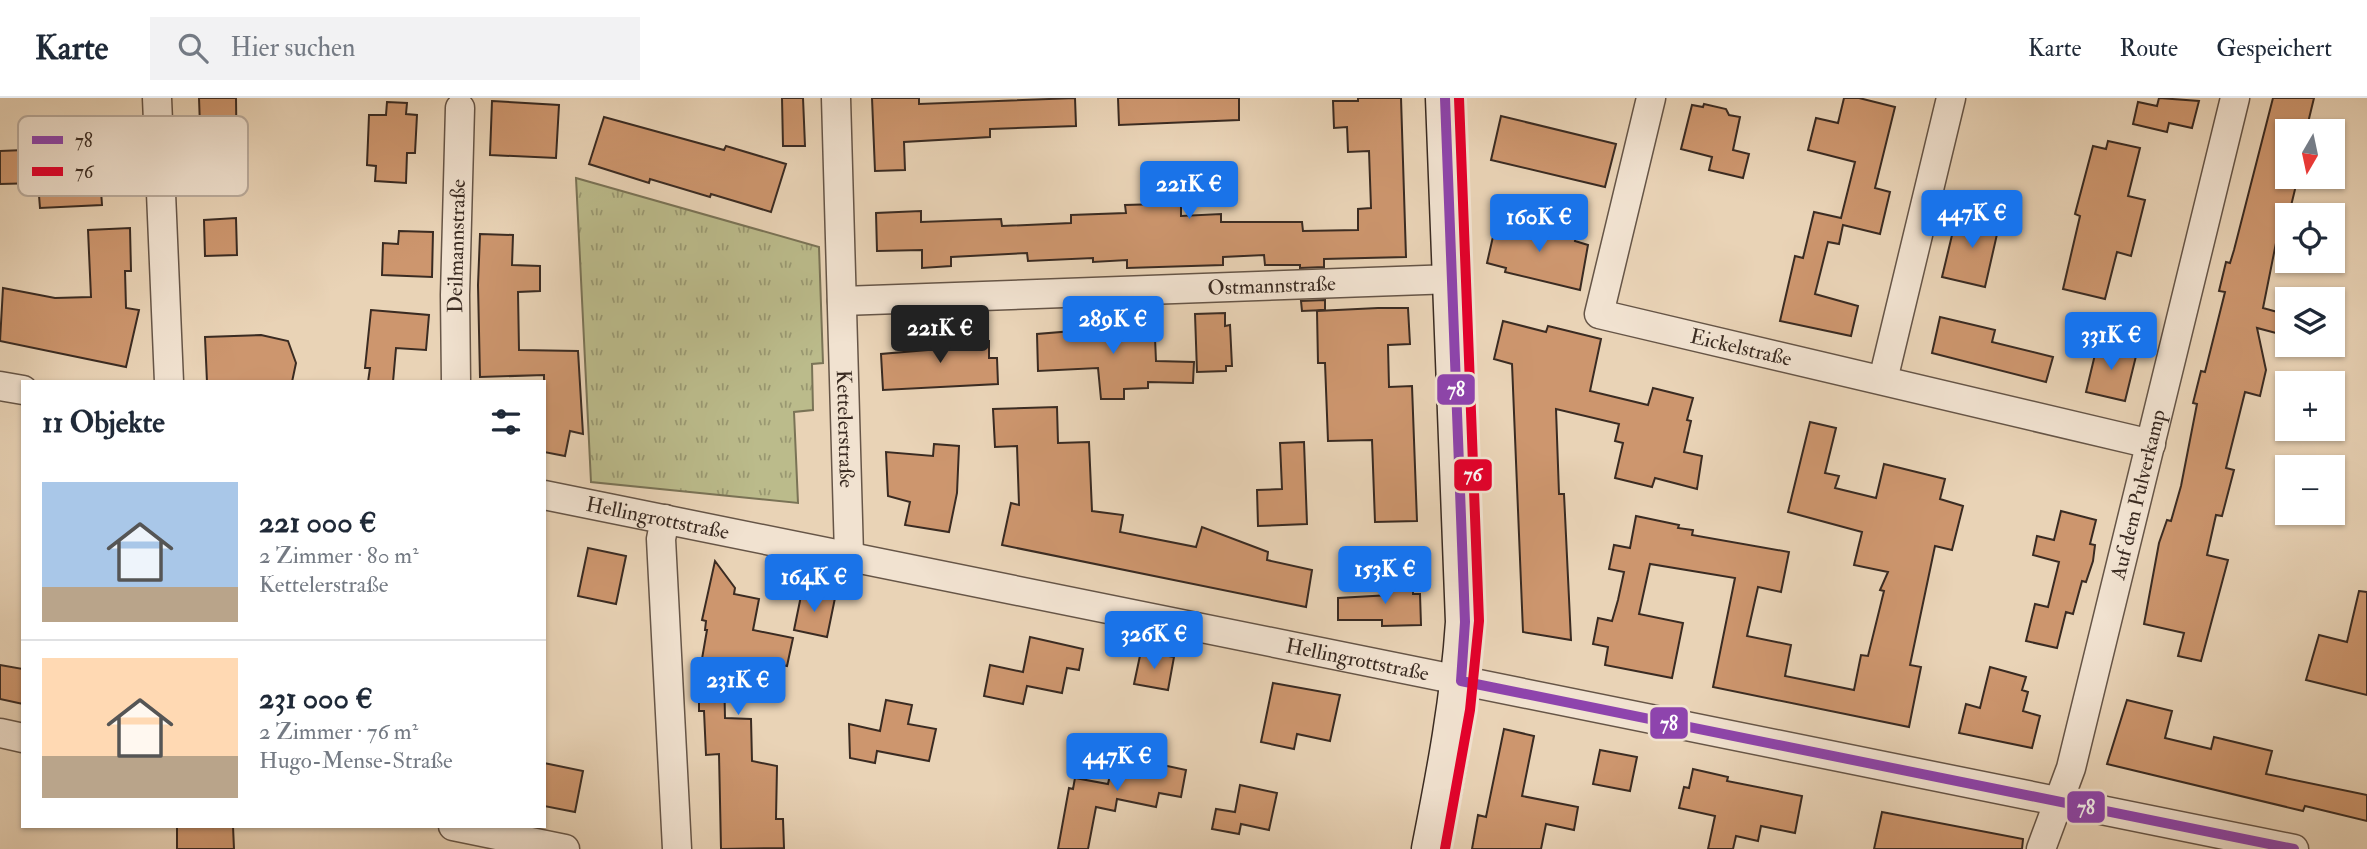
<!DOCTYPE html>
<html lang="de">
<meta charset="utf-8">
<style>
:root{--surface:#fff;--page:#f2f2f3;--text:#1f2937;--muted:#747a83;--line:#e0e1e3;--accent:#1a73e8}
body{margin:0;font-family:"IM FELL Double Pica",serif;background:var(--page);color:var(--text);height:100vh;display:flex;flex-direction:column;font-size:26px;white-space:nowrap}
*{box-sizing:border-box;margin:0}
p{font-size:23px;color:var(--muted)}
.icon{flex:none;width:38px;height:38px;fill:none;stroke:currentColor;stroke-width:2;stroke-linecap:round;stroke-linejoin:round}
.map{position:relative;flex:1;overflow:hidden}
.panel{position:absolute;left:21px;top:282px;width:525px;height:448px;display:flex;flex-direction:column;background:var(--surface);border-radius:0px;box-shadow:0 2px 5px #0004}
.panel>*{flex:none}
.needle{width:46px;rotate:189deg}
.controls{position:absolute;left:2275px;top:21px;display:grid;gap:14px}
.controls a{display:grid;place-items:center;width:70px;height:70px;border-radius:0px;background:var(--surface);box-shadow:0 2px 5px #0004;font-size:35px}
.price{position:absolute;translate:-50% -60px;padding:0 16px;border-radius:7px;background:var(--accent);color:#fff;font-size:23px;line-height:46px;filter:drop-shadow(0 2px 4px #0008)}
.price::after{content:'';position:absolute;left:50%;top:42px;width:21px;height:16px;margin-left:-10px;background:inherit;clip-path:polygon(0 0,100% 0,50% 100%)}
.price.on{background:#222;color:#fff}
ul{padding:0;list-style:none}
li{display:flex;align-items:center;gap:21px;height:175px;padding:0 21px}
li+li{border-top:2px solid var(--line)}
li span{display:grid;place-items:center;flex:none;width:196px;height:140px;border-radius:0px;color:#555}
li>.icon{margin-inline-start:auto}
span .icon{width:84px;height:84px;fill:#fffc;stroke-width:1}
li b{font-size:30px}
h2{display:flex;justify-content:space-between;align-items:center;height:84px;padding:0 21px;font-size:30px}
header{display:flex;align-items:center;gap:42px;box-sizing:border-box;height:98px;padding:0 35px;background:var(--surface);border-bottom:2px solid var(--line)}
header strong{font-size:33px}
nav{display:flex;gap:38px;margin-inline-start:auto;font-size:24px}
.search{width:490px;height:63px;background:var(--page);display:flex;align-items:center;gap:18px;box-sizing:border-box;padding:0 24px;border-radius:0px;color:var(--muted);font-size:26px}
.map>svg:first-child{display:block}
.park{fill:url(#park-tufts);stroke:#7a7356;stroke-width:2}
.building{fill:#cd966e;stroke:#3a2b22;stroke-width:2}
.lines{fill:none;stroke-linecap:round;stroke-linejoin:round}
.street-casing{stroke:#665547;stroke-width:31}
.secondary-casing{stroke:#3a2b22;stroke-width:41}
.street{stroke:#f1e2d0;stroke-width:28}
.secondary{stroke:#f1e2d0;stroke-width:38}
.bus-1-casing{stroke:#f1e2d0;stroke-width:16}
.bus-2-casing{stroke:#f1e2d0;stroke-width:16}
.bus-1{stroke:#8e44ad;stroke-width:10}
.bus-2{stroke:#e4002b;stroke-width:10}
.labels{text-anchor:middle;stroke-width:5;stroke-linejoin:round;paint-order:stroke}
.street-label{font-size:21px;fill:#3a2b22;stroke:#f1e2d0}
.key{fill:#f1e2d0;stroke:#baab9c;stroke-width:2}
.key-label{font-size:19px;fill:#3a2b22}
.line-badge{stroke:#f1e2d0;stroke-width:2.5}
.badge-label{font-size:19px;text-anchor:middle;font-weight:bold;fill:#fff}
</style>
<header>
<strong>Karte</strong>
<div class="search"><svg class="icon" aria-label="search" viewBox="0 0 24 24"><circle cx="10" cy="10" r="6"/><path d="M15 15l6 6"/></svg>Hier suchen</div>
<nav><a>Karte</a><a>Route</a><a>Gespeichert</a></nav>
</header>
<div class="map">
<svg width="2367" height="751" viewBox="0 0 2367 751">
<defs>
<pattern id="park-tufts" width="24" height="20" patternUnits="userSpaceOnUse" patternTransform="scale(1.75)"><rect width="24" height="20" fill="#bbbb8b"/><path d="M3 7l-1-3M5 7V3M7 7l1-3M15 17l-1-3M17 17v-4M19 17l1-3" fill="none" stroke="#999871"/></pattern>
</defs>
<rect width="100%" height="100%" fill="#e9d3b6"/>
<filter id="stains"><feTurbulence type="fractalNoise" baseFrequency=".00286" numOctaves="4"/><feColorMatrix values="0 0 0 0 .2 0 0 0 0 .09 0 0 0 0 .02 0 0 0 .5 -.17"/></filter>
<radialGradient id="worn" r=".72"><stop offset=".6" stop-color="#630" stop-opacity="0"/><stop offset="1" stop-color="#630" stop-opacity=".3"/></radialGradient>
<path class="park" d="M576 80 819 149 823 265 812 266 813 312 794 314 798 405 591 384Z"/>
<path class="building" d="M199 0H236L237 82 202 83Z
M782 0H803L805 48H783Z
M872 0H919V6L1075 0 1076 28 990 31V39L904 44 905 72 875 73Z
M1118 0H1239V22L1119 27Z
M1358 0H1401L1406 159 1324 161V169L1300 170V167H1265L1264 157 1223 159V167L1127 170V162L1093 164V160L1028 163 1027 155 951 159V168L922 170V152L877 153 876 115 921 113V124L1001 121 1002 128 1071 125V117L1126 115 1125 107 1159 106 1158 102H1169L1181 101V118L1221 116V124H1302L1303 133 1358 132V111L1371 110 1369 53 1348 54 1347 29 1334 30 1333 3H1358Z
M1844 0H1859L1895 9 1875 90 1890 94 1880 136 1843 127 1839 146 1828 144 1815 196 1858 208 1851 238 1780 223 1795 158 1803 160 1814 114 1841 120 1855 64 1808 52 1816 20 1838 25Z
M2159 0 2199 3 2192 30 2169 25 2167 34 2133 26 2138 4 2157 8Z
M2273 0H2314L2306 33H2287V79H2298L2290 112 2283 110 2263 210 2281 215 2276 235 2257 230 2266 272 2260 298 2245 294 2226 370 2234 372 2222 418 2216 417 2207 457 2228 462 2201 563 2178 558 2184 535 2144 526 2159 445 2167 422 2171 423 2181 388 2197 306 2193 305 2201 273 2205 274 2225 194 2219 193 2226 164 2230 165 2234 152Z
M492 3 559 7 556 60 490 57Z
M387 4 407 5 406 16 417 17 415 55H407L406 85 375 83 376 68 367 67 369 17H386Z
M1704 6 1726 11 1729 17 1740 19 1733 52 1749 56 1743 80 1709 72 1712 59 1681 51 1692 7 1703 9Z
M1501 18 1616 46 1605 89 1491 62Z
M604 19 724 52 726 48 786 66 771 114 711 96 710 99 650 81 649 85 589 66Z
M2108 43 2140 50 2128 98 2145 102 2131 158 2117 154 2105 201 2063 191 2080 118 2075 116 2093 48 2106 51Z
M98 49 102 107 40 110 38 85 0 86V53Z
M1963 115 2000 123 1985 189 1942 179 1953 133 1958 134Z
M236 120 237 157 205 158 204 122Z
M1497 121 1549 135 1551 127 1577 133 1575 143 1588 147 1580 192 1505 174 1506 170 1487 165Z
M130 130 131 173H125L126 210 139 212 126 269 0 243 3 190 55 200 91 199 88 132Z
M399 133 433 134 432 179 382 177 383 145 398 146Z
M480 136 513 137 512 167 540 168V193L518 194 519 252 578 253 583 336 570 333 565 358 544 354V277L480 279 478 187Z
M1325 202V212L1302 213 1301 203Z
M1378 210H1408L1410 246 1388 247 1389 289 1412 288 1417 423 1375 424 1372 342 1328 343 1325 265H1318L1317 213Z
M371 212 429 217 426 252 396 250 393 284H368L370 270H365Z
M1225 215V228L1230 227 1232 268H1226V273L1197 274 1195 216Z
M1154 217 1156 263 1194 264 1193 285 1148 284V290L1124 291V301H1101L1098 270 1038 273 1037 236 1122 229 1121 218Z
M1940 219 1995 232 1992 244 2053 259 2046 284 1932 255Z
M1503 223 1546 234 1548 228 1601 241 1590 293 1648 307 1653 290 1693 300 1687 322 1691 323 1684 354 1702 358 1697 391 1655 380 1652 389 1615 380 1623 345 1615 343 1619 326 1556 311 1559 396H1564L1571 542 1523 534 1512 266 1494 261Z
M953 235V244L989 243V260H997L998 286 883 292 881 256 927 252 926 236Z
M261 237 288 243 296 265 292 284H207L205 239Z
M2098 244 2137 254 2125 303 2086 294Z
M1057 309 1058 345 1089 344 1092 413 1123 417 1120 434 1196 449 1202 429 1268 454 1267 462 1312 472 1306 509 1002 447 1011 405 1019 407 1017 348 995 349 993 311Z
M1810 324 1836 330 1825 375 1839 378 1835 390 1876 400 1884 366 1945 381 1940 401 1963 408 1952 452 1935 448 1910 567 1921 569 1909 629 1713 589 1735 480 1650 466 1639 516 1683 525 1672 580 1605 567 1608 549 1593 546 1598 520 1612 523 1618 502 1624 474 1609 471 1614 447 1630 450 1636 418 1679 427 1678 430 1693 432 1692 437 1789 454 1781 494 1758 489 1747 538 1791 547 1785 578 1854 592 1861 557 1868 558 1884 493 1880 492 1888 474 1854 467 1862 434 1788 414Z
M1304 344 1307 426 1258 428 1257 392 1282 391 1280 345Z
M934 346 959 348 957 395 949 434 905 427 910 404 888 398 886 354 933 358Z
M2061 413 2096 422 2090 446 2095 447 2093 463 2086 484 2082 483 2073 516 2066 514 2057 550 2026 543 2035 506 2048 509 2059 464 2033 457 2037 438 2054 442Z
M588 450 626 458 616 506 578 498Z
M715 463 735 490 734 496 759 501 753 532 793 540 787 568 751 561 747 578 724 573 725 620 751 621 752 663 777 668 776 721H783L784 750 721 751 719 656 706 657 704 613H699V578L707 532H705L706 523 702 522Z
M1413 481V496H1420L1421 527 1382 528V522H1338V500L1390 497 1389 482Z
M802 493 835 500 827 539 794 532Z
M2359 493 2367 494V597L2306 582 2319 537 2347 544Z
M1030 539 1083 551 1079 572 1067 570 1062 595 1027 588 1023 606 984 598 990 567 1023 574Z
M1141 553 1174 559 1168 592 1134 586Z
M0 567 23 571V606L0 601Z
M1990 569 2026 579 2022 592 2028 594 2023 613 2040 618 2032 650 1959 635 1966 606 1980 610Z
M1273 585 1340 597 1330 643 1297 636 1294 651 1261 644Z
M886 602 912 607 908 626 936 631 929 663 877 653 875 665 850 660 849 626 880 633Z
M2127 602 2172 613 2165 640 2211 651 2214 639 2272 653 2266 676 2367 697V723L2305 708 2303 713 2107 666Z
M1504 631 1534 638 1522 698 1578 709 1574 732 1546 726 1541 751H1472L1478 717 1486 719Z
M1117 645 1147 651 1144 663 1186 672 1181 699 1159 695 1156 709 1117 701 1115 713 1096 709 1088 751H1058L1069 690 1073 691 1075 680 1108 686Z
M1600 652 1637 659 1630 693 1593 686Z
M544 665 583 673 575 714 544 708Z
M1693 671 1728 679 1727 683 1802 698 1795 735 1761 728 1758 743 1736 738 1733 751H1708L1715 718 1679 710 1684 689 1689 690Z
M1240 687 1277 695 1269 732 1241 726 1239 736 1212 731 1216 711 1235 714Z
M1882 714 2023 741 2022 751H1874Z
M177 728H233L234 751H177Z"/>
<g class="lines">
<g class="street-casing">
<g id="street">
<path d="M157 0 169 284"/>
<path id="s1" d="M836 0 849 457"/>
<path id="s2" d="M1651 0 1599 216 2151 346"/>
<path id="s3" d="M842 203 1453 181"/>
<path d="M1883 282 1951 0"/>
<path id="s4" d="M456 284 455 197 460 10"/>
<path d="M0 288 23 292"/>
<path id="s5" d="M544 397 2294 751"/>
<path d="M665 421 661 441 677 751"/>
<path d="M0 635 23 640"/>
<path d="M453 728 565 751"/>
<path id="s6" d="M2041 751 2071 670 2235 0"/>
</g>
</g>
<g class="secondary-casing">
<path id="secondary" d="M1431 751C1446 675 1460 601 1465 524L1445 0"/>
</g>
<use href="#street" class="street"/>
<use href="#secondary" class="secondary"/>
<g class="bus-1-casing">
<path id="bus-1" d="M1445 0 1465 524 1461 583
M1461 583 2294 751"/>
</g>
<g class="bus-2-casing">
<path id="bus-2" d="M1445 751 1470 612 1479 523 1459 0"/>
</g>
<use href="#bus-1" class="bus-1"/>
<use href="#bus-2" class="bus-2"/>
</g>
<g class="labels">
<g class="street-label">
<text dy="7" stroke="none"><textPath href="#s4" startOffset="136">Deilmannstraße</textPath></text>
<text dy="7" stroke="none"><textPath href="#s3" startOffset="430">Ostmannstraße</textPath></text>
<text dy="7" stroke="none"><textPath href="#s2" startOffset="368">Eickelstraße</textPath></text>
<text dy="7" stroke="none"><textPath href="#s1" startOffset="331">Kettelerstraße</textPath></text>
<text dy="7" stroke="none"><textPath href="#s6" startOffset="368">Auf dem Pulverkamp</textPath></text>
<text dy="7" stroke="none"><textPath href="#s5" startOffset="116">Hellingrottstraße</textPath></text>
<text dy="7" stroke="none"><textPath href="#s5" startOffset="830">Hellingrottstraße</textPath></text>
</g>
</g>
<rect x="18" y="18" width="230" height="80" rx="10" class="key"/>
<rect x="32" y="38" width="31" height="8" fill="#8e44ad"/>
<rect x="32" y="69" width="31" height="9" fill="#e4002b"/>
<g class="key-label">
<text x="75" y="49">78</text>
<text x="75" y="80">76</text>
</g>
<g class="line-badge">
<rect x="1436" y="275" width="40" height="33" rx="7" fill="#8e44ad"/>
<rect x="1453" y="360" width="40" height="34" rx="7" fill="#e4002b"/>
<rect x="1649" y="608" width="40" height="34" rx="7" fill="#8e44ad"/>
<rect x="2066" y="692" width="40" height="34" rx="7" fill="#8e44ad"/>
</g>
<g class="badge-label">
<text x="1456" y="298">78</text>
<text x="1473" y="383">76</text>
<text x="1669" y="632">78</text>
<text x="2086" y="716">78</text>
</g>
<rect width="100%" height="100%" filter="url(#stains)"/>
<rect width="100%" height="100%" fill="url(#worn)"/>
</svg>
<div class="controls">
<a><svg class="needle" viewBox="-14 -14 28 28"><path d="M0-13l5 13h-10z" fill="#e53935"/><path d="M0 13l5-13h-10z" fill="#747a83"/></svg></a>
<a><svg class="icon" aria-label="locate" viewBox="0 0 24 24"><circle cx="12" cy="12" r="6"/><path d="M12 2v4M12 18v4M2 12h4M18 12h4"/></svg></a>
<a><svg class="icon" aria-label="layers" viewBox="0 0 24 24"><path d="M12 4l9 5-9 5-9-5zM3 14l9 5 9-5"/></svg></a>
<a>+</a>
<a>−</a>
</div>
<b class="price" style="left:1189px;top:123px">221K €</b>
<b class="price" style="left:1972px;top:152px">447K €</b>
<b class="price" style="left:1539px;top:156px">160K €</b>
<b class="price" style="left:1113px;top:258px">289K €</b>
<b class="price on" style="left:940px;top:267px">221K €</b>
<b class="price" style="left:2111px;top:274px">331K €</b>
<b class="price" style="left:1385px;top:508px">153K €</b>
<b class="price" style="left:814px;top:516px">164K €</b>
<b class="price" style="left:1154px;top:573px">326K €</b>
<b class="price" style="left:738px;top:619px">231K €</b>
<b class="price" style="left:1117px;top:695px">447K €</b>
<section class="panel">
<h2>11 Objekte<svg class="icon" aria-label="filters" viewBox="0 0 24 24"><path d="M4 7h16M4 17h16"/><circle cx="9" cy="7" r="2"/><circle cx="15" cy="17" r="2"/></svg></h2>
<ul>
<li><span style="background:linear-gradient(#a9c7e8 75%,#b9a48a 0)"><svg class="icon" aria-label="home" viewBox="0 0 24 24"><path d="M3 11l9-7 9 7M6 9v11h12V9"/></svg></span><div><b>221 000 €</b><p>2 Zimmer · 80 m²</p><p>Kettelerstraße</p></div></li>
<li><span style="background:linear-gradient(#ffd9b3 70%,#b9a48a 0)"><svg class="icon" aria-label="home" viewBox="0 0 24 24"><path d="M3 11l9-7 9 7M6 9v11h12V9"/></svg></span><div><b>231 000 €</b><p>2 Zimmer · 76 m²</p><p>Hugo-Mense-Straße</p></div></li>
</ul>
</section>
</div>
